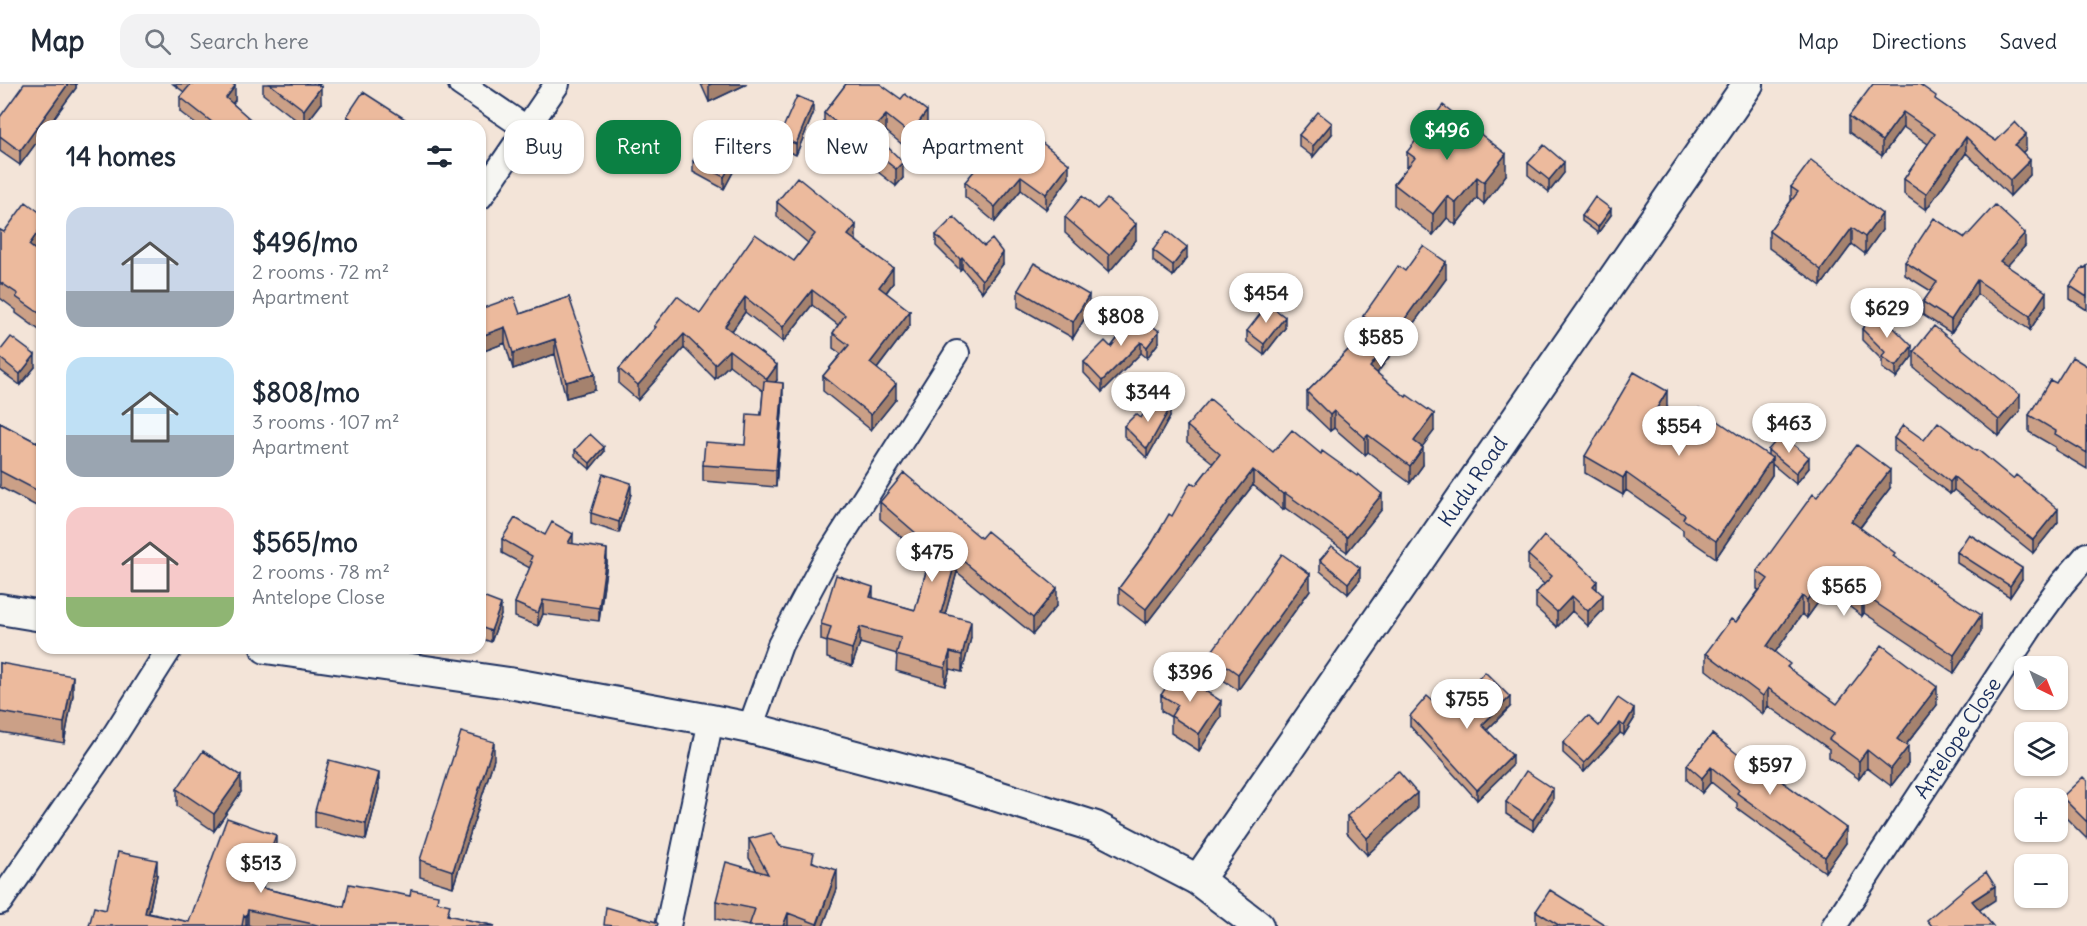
<!DOCTYPE html>
<meta charset="utf-8">
<style>
:root{--surface:#fff;--page:#f2f2f3;--text:#1f2937;--muted:#747a83;--line:#e0e1e3;--accent:#0b8043}
body{margin:0;font-family:Delius,sans-serif;background:var(--page);color:var(--text);height:100vh;display:flex;flex-direction:column;font-size:22px;white-space:nowrap}
*{box-sizing:border-box;margin:0}
p{font-size:20px;color:var(--muted)}
.icon{flex:none;width:33px;height:33px;fill:none;stroke:currentColor;stroke-width:2;stroke-linecap:round;stroke-linejoin:round}
.map{position:relative;flex:1;overflow:hidden}
.panel{position:absolute;left:36px;top:36px;width:450px;height:534px;display:flex;flex-direction:column;background:var(--surface);border-radius:18px;box-shadow:0 2px 4px #0004}
.panel>*{flex:none}
.guide{position:absolute;left:504px;top:36px;width:570px;height:54px;display:flex;gap:12px}
.needle{width:39px;rotate:137deg}
.tools{position:absolute;left:2014px;top:572px;display:grid;gap:12px}
.tools a{display:grid;place-items:center;width:54px;height:54px;border-radius:12px;background:var(--surface);box-shadow:0 2px 4px #0004;font-size:30px}
.price{position:absolute;translate:-50% -51px;padding:0 14px;border-radius:21px;background:#fff;color:#222;font-size:20px;line-height:39px;filter:drop-shadow(0 2px 3px #0008)}
.price::after{content:'';position:absolute;left:50%;top:36px;width:18px;height:14px;margin-left:-9px;background:inherit;clip-path:polygon(0 0,100% 0,50% 100%)}
.price.on{background:var(--accent);color:#fff}
ul{padding:0;list-style:none}
li{display:flex;align-items:center;gap:18px;height:150px;padding:0 30px}
li span{display:grid;place-items:center;flex:none;width:168px;height:120px;border-radius:18px;color:#555}
li>.icon{margin-inline-start:auto}
span .icon{width:72px;height:72px;fill:#fffc;stroke-width:1}
li b{font-size:26px}
h2{display:flex;justify-content:space-between;align-items:center;height:72px;padding:0 30px;font-size:26px}
.chip{padding:0 21px;border-radius:18px;background:var(--surface);box-shadow:0 2px 4px #0004;font-size:21px;line-height:54px}
.chip.on{background:var(--accent);color:#fff}
header{display:flex;align-items:center;gap:36px;box-sizing:border-box;height:84px;padding:0 30px;background:var(--surface);border-bottom:2px solid var(--line)}
header strong{font-size:28px}
nav{display:flex;gap:33px;margin-inline-start:auto;font-size:21px}
.search{width:420px;height:54px;background:var(--page);display:flex;align-items:center;gap:15px;box-sizing:border-box;padding:0 21px;border-radius:18px;color:var(--muted);font-size:22px}
.map>svg:first-child{display:block}
.lines{fill:none;stroke-linecap:round;stroke-linejoin:round}
.minor-casing{stroke:#1b2f5e;stroke-width:28}
.tertiary-casing{stroke:#1b2f5e;stroke-width:34}
.minor{stroke:#f6f6f2;stroke-width:24}
.tertiary{stroke:#f6f6f2;stroke-width:30}
.wall{fill:#cba087;stroke:#1b2f5e;stroke-width:1.5}
.shaded-wall{fill:#a5826e;stroke:#1b2f5e;stroke-width:1.5}
.building{fill:#ecba9d;stroke:#1b2f5e;stroke-width:1.5}
.labels{text-anchor:middle;stroke-width:4.5;stroke-linejoin:round;paint-order:stroke}
.street-label{font-size:21px;fill:#1b2f5e;stroke:#f6f6f2}
</style>
<header>
<strong>Map</strong>
<div class="search"><svg class="icon" aria-label="search" viewBox="0 0 24 24"><circle cx="10" cy="10" r="6"/><path d="M15 15l6 6"/></svg>Search here</div>
<nav><a>Map</a><a>Directions</a><a>Saved</a></nav>
</header>
<div class="map">
<svg width="2087" height="842" viewBox="0 0 2087 842">
<rect width="100%" height="100%" fill="#f3e4d8"/>
<filter id="ink" filterUnits="userSpaceOnUse"><feTurbulence type="fractalNoise" baseFrequency=".0167" numOctaves="2"/><feDisplacementMap in="SourceGraphic" scale="12" xChannelSelector="R" yChannelSelector="G"/><feConvolveMatrix kernelMatrix="1 2 1 2 8 2 1 2 1" color-interpolation-filters="sRGB"/></filter>
<g filter="url(#ink)">
<g class="lines">
<g class="minor-casing">
<g id="minor">
<path d="M461 0 526 44"/>
<path d="M480 113 557 0"/>
<path d="M750 644 780 561 822 482 957 269"/>
<path d="M0 818 109 660 170 564"/>
<path d="M668 842 711 636"/>
<path id="s1" d="M1834 842 2032 541 2062 500 2087 471"/>
</g>
</g>
<g class="tertiary-casing">
<g id="tertiary">
<path d="M0 525 42 532"/>
<path d="M266 564 509 599 711 636 750 644 953 698 1096 743 1198 796 1258 842"/>
<path id="s2" d="M1198 796 1748 0"/>
</g>
</g>
<use href="#minor" class="minor"/>
<use href="#tertiary" class="tertiary"/>
</g>
<path class="wall" d="M76 0V4L48 42H42V51L20 81 0 67V33Z
M173 0H233L235 16 233 20 257 42H198L180 28V13L184 8Z
M263 0H320L318 2 321 20 304 42 263 10Z
M701 0H747L709 18Z
M846 0 927 44 910 67 886 47 879 55 903 94 896 102 824 46V29Z
M1936 16 1996 57 2026 65 2023 68 2030 91 2010 112 1966 69 1926 126 1904 110V95L1928 60 1903 43 1882 72 1849 48V32Z
M813 30 796 71 779 64V53Z
M347 32 416 42H347Z
M1332 50 1313 73 1299 62V51Z
M1407 68 1506 91 1484 120 1477 114 1456 141 1447 134 1433 151 1394 121V100L1407 84Z
M693 77 733 88 724 105 693 88Z
M996 77 1069 94 1046 125 1021 106 995 138 965 113V98Z
M1528 79 1564 89 1549 108 1528 91Z
M1791 103 1882 146 1865 170 1852 160 1821 202 1769 164V147L1791 117Z
M777 118 856 156 893 199 886 209 910 241 877 285 896 315 871 346 823 307V292L841 270 833 264V249L838 241 812 221 783 258 745 228 732 247 777 296 775 298 783 315 776 403 703 397V381L745 361 761 331 763 307 729 281 715 295 684 264 638 316 619 300V285L654 245V242L700 229 794 177 808 159 777 133Z
M1097 125 1136 156 1109 188 1065 149V133Z
M1611 131 1598 149 1582 137V132Z
M0 146 42 171V248L16 229V226L0 214Z
M936 151 1003 180 982 208 962 184 960 186 936 162Z
M1965 154 2025 162 2007 182 2046 221 2030 246 1977 210 1951 249 1923 231V218L1931 207 1905 191V178Z
M1153 166 1187 174 1173 192 1153 177Z
M2087 182V226L2070 215V202Z
M1405 187 1446 195 1377 289 1434 347 1421 363 1423 381 1410 399 1368 368 1365 371 1334 344 1330 347 1307 325V308L1356 258 1363 248V232Z
M1018 206 1089 227 1073 254 1018 223Z
M569 213 595 306 566 314 555 270 513 285 505 259 484 267 480 256V225L520 230Z
M1136 230 1159 258 1147 274 1141 269 1102 308 1084 289V278L1111 263Z
M1285 244 1264 271 1247 258V247Z
M1862 245 1912 273 1896 294 1882 284V276L1862 256Z
M0 267 35 283 20 301 0 286Z
M1914 267 2020 327 1999 352 1914 284Z
M2087 282V385L2055 366V363L2029 348V331L2056 299Z
M1667 323 1663 332 1684 344 1768 372V366L1809 384 1796 400 1772 380V391L1716 474 1683 451V446L1626 406 1623 411 1585 389V372Z
M1170 333 1147 374 1124 352V342L1141 334Z
M0 339 42 361V425L0 403Z
M1187 342 1273 368 1382 425 1347 468 1285 424 1283 426 1253 401 1146 540 1119 519V504L1172 432 1213 379 1187 358Z
M1894 354 1924 356 2058 438 2033 469 1954 406 1950 410 1894 367Z
M575 366 604 368 590 385 575 372Z
M1890 404 1860 444 1981 548 1954 589 1864 529 1862 532 1827 506 1807 534 1802 530 1775 568 1790 586 1837 620 1937 621 1906 661 1908 680 1891 702 1867 684 1859 695 1829 673V665L1768 622 1763 630 1706 586V569L1736 538 1759 506 1757 505V487L1817 413Z
M631 410 619 449 591 440V429Z
M880 418 1057 521 1033 550 957 488 945 530 971 554 962 588 950 585 945 601 896 587 897 570 860 559 852 582 827 574V558L821 556V540L873 514 915 526 929 477 880 435Z
M545 451 573 460 607 478 599 537 543 530 538 542 515 533V519L530 484 502 469V455Z
M1957 468 2022 495 2010 513 1957 479Z
M1528 471 1597 506 1603 526 1588 542 1572 527 1557 543 1536 524V509L1544 500 1528 486Z
M1320 476 1360 496 1348 510 1320 487Z
M1310 506 1238 606 1210 587V570Z
M480 512 501 531 491 558 480 554Z
M0 579 73 611 64 659 0 648Z
M1161 611 1221 633 1199 667 1171 649V633L1161 627Z
M1510 623 1487 646 1512 682 1477 716 1410 642V632L1442 625Z
M1634 635 1624 651 1620 649 1584 688 1563 669V659L1599 642Z
M1712 650 1846 759 1825 788 1737 724V719L1711 698 1702 709 1687 696V681Z
M494 675 453 803 420 793V776Z
M2087 697V755L2062 730V713Z
M177 705 241 708 214 747 177 722Z
M379 705 366 756 315 743V727Z
M1553 716 1533 747 1506 730V718Z
M1417 725 1367 771 1347 749V732Z
M749 755 780 762 814 778 837 805 823 842H749L716 835V817L757 787 749 774Z
M276 767 262 804 344 823 438 818 450 832 495 842H252L248 841V842H89L106 826 157 791 149 829 189 838Z
M1536 827 1607 842H1536Z"/>
<path class="shaded-wall" d="M68 0H76V4L48 42H42V51L20 81V67Z
M712 0H747L709 18V1Z
M235 2V16L226 28V14Z
M321 3V20L304 42V26Z
M813 19V30L796 71V60Z
M927 27V44L910 67V50Z
M1903 28V43L1882 72V57Z
M886 31V47L871 64V47Z
M1332 39V50L1313 73V62Z
M2026 50V65L2015 76V61Z
M1966 53V69L1926 126V110Z
M1506 70V91L1484 120V98Z
M2030 76V91L2010 112V96Z
M733 77V88L724 105V93Z
M903 78V94L896 102V85Z
M1564 78V89L1549 108V96Z
M1069 80V94L1046 125V110Z
M1021 92V106L995 138V123Z
M1477 93V114L1456 141V119Z
M1447 112V134L1433 151V130Z
M1611 125V131L1598 149V143Z
M1882 130V146L1865 170V153Z
M1136 140V156L1109 188V171Z
M856 141V156L848 166V151Z
M42 142V159L29 177V161Z
M1852 144V160L1821 202V186Z
M2025 149V162L2000 190V177Z
M1187 163V174L1173 192V181Z
M1003 169V180L982 208V196Z
M962 173V184L960 186V175Z
M1446 178V195L1370 299V283Z
M893 184V199L879 218V203Z
M1977 196V210L1951 249V236Z
M812 206V221L783 258V243Z
M2046 208V221L2030 246V232Z
M1089 211V227L1073 254V238Z
M745 213V228L725 257V242Z
M910 227V241L870 294V279Z
M1285 233V244L1264 271V260Z
M505 243V259L484 267V251Z
M1159 247V258L1147 274V263Z
M684 250V264L638 316V301Z
M555 255V270L513 285V269Z
M1141 258V269L1102 308V297Z
M1912 262V273L1896 294V283Z
M729 266V281L715 295V280Z
M35 271V283L20 301V290Z
M777 281V296L767 309V295Z
M595 290V306L566 314V298Z
M783 299V315L776 403V386Z
M896 300V315L871 346V331Z
M1667 307V323L1655 344V327Z
M2020 311V327L1999 352V336Z
M1170 324V333L1147 374V365Z
M1334 327V344L1330 347V331Z
M1434 330V347L1414 374V357Z
M1368 351V368L1365 371V354Z
M604 363V368L590 385V379Z
M1423 364V381L1410 399V382Z
M1809 373V384L1796 400V389Z
M1772 374V391L1716 474V457Z
M1253 386V401L1146 540V525Z
M1890 386V404L1851 455V437Z
M1626 389V406L1623 411V394Z
M1954 393V406L1950 410V398Z
M631 399V410L619 449V438Z
M1285 409V424L1283 426V410Z
M1382 410V425L1347 468V453Z
M2058 425V438L2033 469V456Z
M573 450V463L568 459Z
M607 465V478L599 537V524Z
M957 472V488L941 545V529Z
M1360 484V496L1348 510V499Z
M2022 484V495L2010 513V502Z
M1827 489V506L1807 534V516Z
M1310 490V506L1238 606V590Z
M1597 497V512L1593 502Z
M873 503V520L870 513Z
M1057 504V521L1033 550V534Z
M1603 511V526L1588 542V527Z
M1864 511V529L1862 532V514Z
M1572 512V527L1557 543V528Z
M1802 512V530L1767 580V562Z
M543 516V530L538 542V529Z
M501 520V531L491 558V547Z
M1981 531V548L1954 589V571Z
M971 537V554L962 588V571Z
M860 543V559L852 582V565Z
M950 568V585L945 601V584Z
M73 592V611L64 659V639Z
M1937 603V621L1897 672V655Z
M1768 604V622L1763 630V612Z
M1510 613V623L1482 651V641Z
M1221 617V633L1199 667V650Z
M1634 625V635L1624 651V642Z
M1620 639V649L1584 688V679Z
M494 658V675L453 803V787Z
M1908 663V680L1891 702V685Z
M1867 666V684L1859 695V677Z
M1512 671V682L1477 716V706Z
M1711 683V698L1702 709V694Z
M379 689V705L366 756V740Z
M241 692V708L214 747V730Z
M1553 705V716L1533 747V736Z
M1417 709V725L1367 771V754Z
M1846 744V759L1825 788V773Z
M276 751V767L257 818V803Z
M157 776V791L146 842 145 829Z
M837 786V805L823 842H817Z
M1995 802V816L1972 831V817Z
M248 826V841L246 842V832Z
M788 829V842H783Z"/>
<path class="building" d="M24 0H68L20 67 0 52V33Z
M191 0H233L235 2 226 14 257 41 217 42 180 13Z
M270 0H316L321 3 304 26Z
M846 0H880L901 15 905 10 927 27 910 50 886 31 871 47 903 78 896 85 824 29Z
M1873 0H1919L1936 12 1935 15 1996 57 2015 38 2026 50 2015 61 2030 76 2010 96 1966 53 1926 110 1904 95 1935 50 1903 28 1882 57 1849 32Z
M363 8 416 42H362L347 32Z
M797 12 813 19 796 60 779 53Z
M1443 21 1506 70 1484 98 1477 93 1456 119 1447 112 1433 130 1394 100 1415 74 1407 68Z
M1318 28 1332 39 1313 62 1299 51Z
M1022 43 1069 80 1046 110 1021 92 995 123 965 98 988 70 996 77Z
M702 61 733 77 724 93 693 77Z
M1544 61 1564 78 1549 96 1528 79Z
M1811 76 1882 130 1865 153 1852 144 1821 186 1769 147 1798 108 1791 103Z
M797 93 856 141 848 151 893 184 879 203 910 227 870 279 896 300 871 331 823 292 849 261 833 249 845 231 812 206 783 243 745 213 725 242 777 281 767 295 729 266 715 280 684 250 638 301 619 285 656 243 654 242 677 212 700 229 755 150 794 177 815 150 777 118Z
M1082 112 1097 125 1107 115 1136 140 1109 171 1065 133Z
M1595 113 1611 125 1598 143 1582 132Z
M26 118 42 130V142L29 161 42 171V231L16 213 18 210 0 198V146L4 148Z
M1995 121 2025 149 2000 177 2046 208 2030 232 1977 196 1951 236 1923 218 1937 198 1905 178 1934 134 1965 154Z
M954 133 984 162 992 155 1003 169 982 196 962 173 960 175 936 151Z
M1167 147 1187 163 1173 181 1153 166Z
M1423 162 1446 178 1370 283 1406 313 1407 311 1434 330 1414 357 1423 364 1410 382 1368 351 1365 354 1334 327 1330 331 1307 308 1356 258 1370 237 1363 232 1398 182 1405 187Z
M1034 179 1089 211 1073 238 1018 206Z
M2087 182V213L2070 202 2083 183 2085 184Z
M514 213 520 230 569 213 595 290 566 298 555 255 513 269 505 243 484 251 480 240V225Z
M1268 220 1285 233 1264 260 1247 247Z
M1878 228 1912 262 1896 283 1882 273 1885 268 1862 245Z
M1136 230 1159 247 1147 263 1141 258 1102 297 1084 278 1105 257 1111 263Z
M1934 242 2020 311 1999 336 1914 267Z
M11 253 35 271 20 290 0 274V267Z
M2072 273 2087 282V369L2055 350 2056 347 2029 331 2050 296 2056 299Z
M1634 288 1667 307 1655 327 1684 344 1699 324 1772 374 1716 457 1683 435 1685 431 1626 389 1623 394 1585 372Z
M764 297 783 299 776 386 703 381 705 358 745 361 747 330 761 331Z
M1153 314 1170 324 1147 365 1124 342 1136 330 1141 334Z
M1210 315 1273 368 1292 346 1321 370 1322 367 1357 392 1358 390 1382 410 1347 453 1285 409 1283 410 1253 386 1146 525 1119 504 1151 461 1169 430 1172 432 1191 398 1196 401 1220 370 1187 342Z
M1938 338 1976 367 1978 366 2013 395 2016 391 2058 425 2033 456 1954 393 1950 398 1894 354 1903 341 1924 356Z
M0 339 42 361V409L0 387Z
M590 350 604 363 590 379 575 366Z
M1781 351 1809 373 1796 389 1768 366Z
M1857 361 1890 386 1851 437 1895 469 1893 472 1981 531 1954 571 1864 511 1862 514 1827 489 1807 516 1802 512 1767 562 1790 580 1787 583 1837 620 1882 561 1937 603 1897 655 1908 663 1891 685 1867 666 1859 677 1829 655 1833 650 1768 604 1763 612 1706 569 1731 535 1736 538 1768 495 1757 487 1813 410 1817 413Z
M904 389 981 454 987 447 1057 504 1033 534 957 472 941 529 971 537 962 571 950 568 945 584 896 571 901 554 860 543 852 565 827 557 831 543 821 540 836 491 873 503 870 513 915 526 933 464 880 418Z
M603 390 631 399 619 438 591 429Z
M515 434 545 451 552 438 573 450 568 459 607 465 599 524 543 516 538 529 515 519 532 478 530 477 532 472 502 455Z
M1969 450 2022 484 2010 502 1957 468Z
M1544 452 1570 473 1571 472 1597 497 1593 502 1603 511 1588 527 1572 512 1557 528 1536 509 1552 492 1528 471Z
M1332 462 1360 484 1348 499 1320 476Z
M1282 470 1310 490 1238 590 1210 570Z
M480 512 501 520 491 547 480 543Z
M0 579 73 592 64 639 0 628Z
M1176 588 1221 617 1199 650 1171 632 1178 621 1161 611Z
M1485 588 1510 613 1482 641 1512 671 1477 706 1410 632 1427 612 1442 625 1445 622 1448 625Z
M1618 614 1634 625 1624 642 1620 639 1584 679 1563 659 1588 632 1599 642Z
M461 648 494 658 453 787 420 776Z
M1712 650 1755 684 1758 680 1846 744 1825 773 1737 709 1739 706 1711 683 1702 694 1687 681Z
M203 667 241 692 214 730 177 705Z
M329 676 379 689 366 740 315 727Z
M1398 687 1417 709 1367 754 1347 732Z
M1526 687 1553 705 1533 736 1506 718Z
M2083 693 2087 697V738L2062 713Z
M227 734 276 751 257 803 344 823 349 800 410 812 411 806 438 811 437 818 450 821 447 831 495 842H322L248 826 246 832 244 831 242 842H89L94 823 106 826 118 768 157 776 145 829 189 838Z
M771 749 780 762 814 769 812 778 837 786 817 840 788 829 783 842H749L755 825 716 817 726 778 768 790 749 755Z
M1986 788 1995 802 1972 817 1993 842H1932L1927 836 1970 800Z
M1550 806 1607 842H1560L1536 827Z
M606 823 656 838 658 840 657 842H615L604 841Z"/>
</g>
<g class="labels">
<g class="street-label">
<text dy="7" stroke="none"><textPath href="#s2" startOffset="484">Kudu Road</textPath></text>
<text dy="7" stroke="none"><textPath href="#s1" startOffset="225">Antelope Close</textPath></text>
</g>
</g>
</svg>
<div class="tools">
<a><svg class="needle" viewBox="-14 -14 28 28"><path d="M0-13l5 13h-10z" fill="#e53935"/><path d="M0 13l5-13h-10z" fill="#747a83"/></svg></a>
<a><svg class="icon" aria-label="layers" viewBox="0 0 24 24"><path d="M12 4l9 5-9 5-9-5zM3 14l9 5 9-5"/></svg></a>
<a>+</a>
<a>−</a>
</div>
<b class="price on" style="left:1447px;top:77px">$496</b>
<b class="price" style="left:1266px;top:240px">$454</b>
<b class="price" style="left:1887px;top:255px">$629</b>
<b class="price" style="left:1121px;top:263px">$808</b>
<b class="price" style="left:1381px;top:284px">$585</b>
<b class="price" style="left:1148px;top:339px">$344</b>
<b class="price" style="left:1789px;top:370px">$463</b>
<b class="price" style="left:1679px;top:373px">$554</b>
<b class="price" style="left:932px;top:499px">$475</b>
<b class="price" style="left:1844px;top:533px">$565</b>
<b class="price" style="left:1190px;top:619px">$396</b>
<b class="price" style="left:1467px;top:646px">$755</b>
<b class="price" style="left:1770px;top:712px">$597</b>
<b class="price" style="left:261px;top:810px">$513</b>
<div class="guide">
<a class="chip">Buy</a>
<a class="chip on">Rent</a>
<a class="chip">Filters</a>
<a class="chip">New</a>
<a class="chip">Apartment</a>
</div>
<section class="panel">
<h2>14 homes<svg class="icon" aria-label="filters" viewBox="0 0 24 24"><path d="M4 7h16M4 17h16"/><circle cx="9" cy="7" r="2"/><circle cx="15" cy="17" r="2"/></svg></h2>
<ul>
<li><span style="background:linear-gradient(#c9d6e8 70%,#9aa5b1 0)"><svg class="icon" aria-label="home" viewBox="0 0 24 24"><path d="M3 11l9-7 9 7M6 9v11h12V9"/></svg></span><div><b>$496/mo</b><p>2 rooms · 72 m²</p><p>Apartment</p></div></li>
<li><span style="background:linear-gradient(#bfe0f5 65%,#9aa5b1 0)"><svg class="icon" aria-label="home" viewBox="0 0 24 24"><path d="M3 11l9-7 9 7M6 9v11h12V9"/></svg></span><div><b>$808/mo</b><p>3 rooms · 107 m²</p><p>Apartment</p></div></li>
<li><span style="background:linear-gradient(#f6c9c9 75%,#8fb573 0)"><svg class="icon" aria-label="home" viewBox="0 0 24 24"><path d="M3 11l9-7 9 7M6 9v11h12V9"/></svg></span><div><b>$565/mo</b><p>2 rooms · 78 m²</p><p>Antelope Close</p></div></li>
</ul>
</section>
</div>
